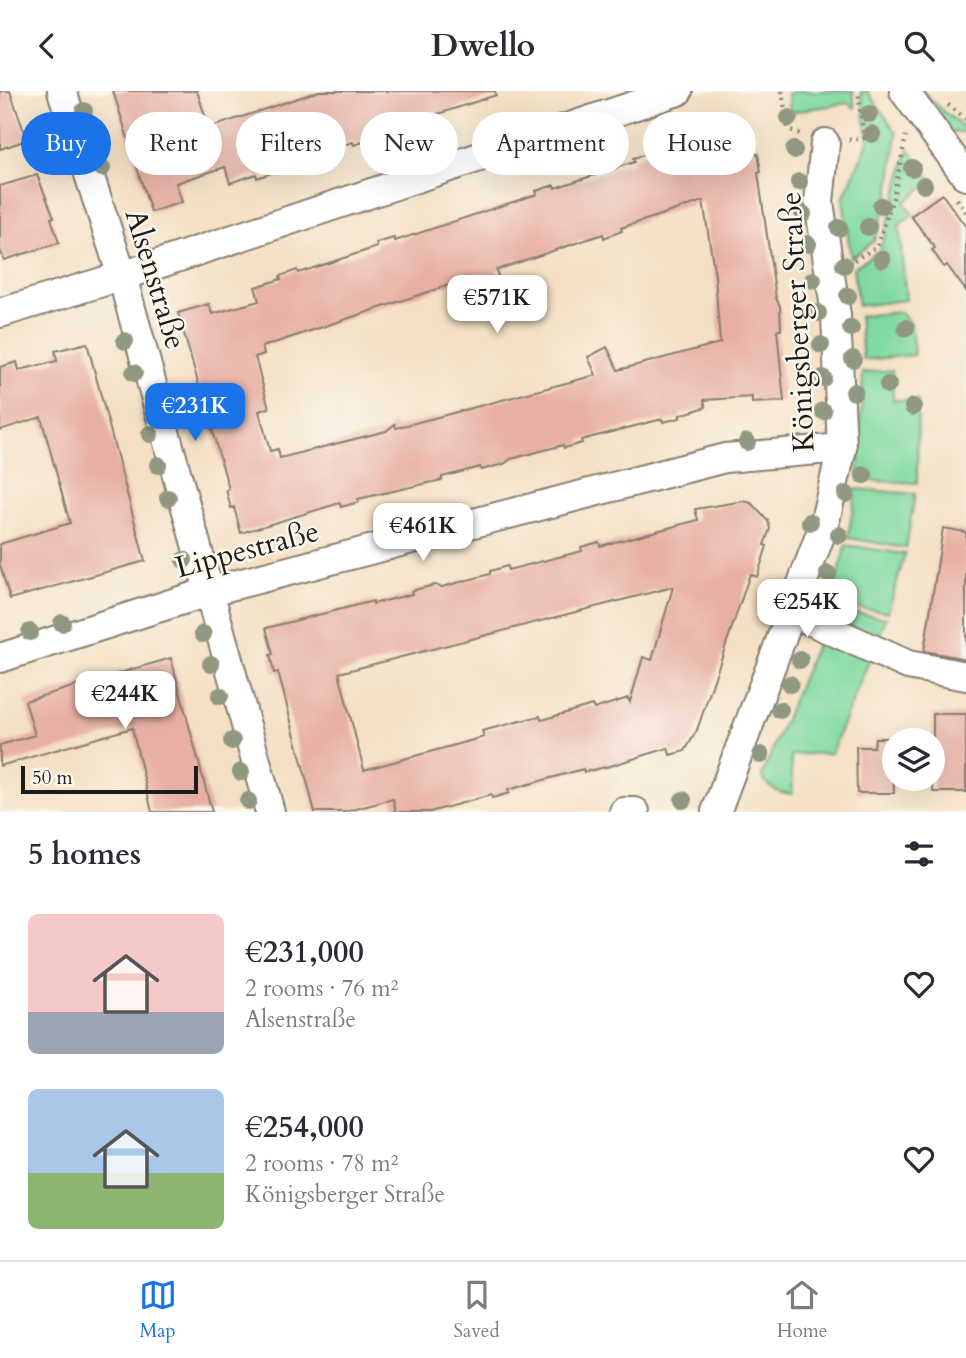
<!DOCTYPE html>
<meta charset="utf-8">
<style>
:root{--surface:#fff;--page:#f7f7f7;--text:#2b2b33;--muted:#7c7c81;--line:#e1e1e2;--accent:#1a73e8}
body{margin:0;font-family:Cardo,serif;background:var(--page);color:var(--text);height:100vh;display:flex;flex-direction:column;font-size:26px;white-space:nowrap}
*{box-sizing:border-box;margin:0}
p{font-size:23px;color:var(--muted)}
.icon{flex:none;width:38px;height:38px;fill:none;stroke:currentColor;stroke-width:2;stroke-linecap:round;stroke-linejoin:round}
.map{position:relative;height:721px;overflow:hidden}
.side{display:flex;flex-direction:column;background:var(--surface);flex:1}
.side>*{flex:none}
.banner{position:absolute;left:21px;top:21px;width:924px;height:63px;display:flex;gap:14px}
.controls{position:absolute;left:882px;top:637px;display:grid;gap:14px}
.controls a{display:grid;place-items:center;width:63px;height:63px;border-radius:50%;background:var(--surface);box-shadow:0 7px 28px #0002;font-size:35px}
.scale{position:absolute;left:21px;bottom:18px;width:177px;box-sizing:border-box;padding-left:7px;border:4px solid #1c1c1c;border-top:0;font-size:19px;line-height:24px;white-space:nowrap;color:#1c1c1c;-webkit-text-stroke:5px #fbf7ec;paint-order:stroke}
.price{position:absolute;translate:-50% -60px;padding:0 16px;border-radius:14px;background:#fff;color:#222;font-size:23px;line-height:46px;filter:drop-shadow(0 2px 4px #0008)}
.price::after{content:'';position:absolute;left:50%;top:42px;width:21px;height:16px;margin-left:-10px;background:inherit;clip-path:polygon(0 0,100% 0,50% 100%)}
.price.active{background:var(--accent);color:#fff}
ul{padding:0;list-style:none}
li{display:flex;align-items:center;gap:21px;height:175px;padding:0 28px}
li span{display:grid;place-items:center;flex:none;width:196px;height:140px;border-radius:10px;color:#555}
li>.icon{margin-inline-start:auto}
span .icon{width:84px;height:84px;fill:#fffc;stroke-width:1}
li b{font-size:30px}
h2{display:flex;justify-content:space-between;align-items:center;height:84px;padding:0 28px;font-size:30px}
.pill{padding:0 24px;border-radius:32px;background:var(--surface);box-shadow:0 7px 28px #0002;font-size:24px;line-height:63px}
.pill.active{background:var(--accent);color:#fff}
header{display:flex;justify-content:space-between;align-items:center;height:91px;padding:0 28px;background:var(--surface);font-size:32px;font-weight:700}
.menu{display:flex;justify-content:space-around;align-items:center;height:98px;border-top:2px solid var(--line);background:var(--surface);font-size:19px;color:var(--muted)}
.menu a{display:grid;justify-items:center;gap:4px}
.menu .active{color:var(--accent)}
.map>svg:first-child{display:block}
.green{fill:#7fd9a0;stroke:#4e7a5e;stroke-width:2}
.building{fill:#e8b0a4;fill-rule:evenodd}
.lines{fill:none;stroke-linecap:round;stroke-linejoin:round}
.minor-casing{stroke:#887e70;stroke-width:32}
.path{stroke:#887e70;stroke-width:4.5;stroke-dasharray:2 5;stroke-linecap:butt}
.minor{stroke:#fff;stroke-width:28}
.tree{fill:#909881}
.labels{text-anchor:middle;stroke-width:5;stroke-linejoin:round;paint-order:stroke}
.street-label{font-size:30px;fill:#1c1c1c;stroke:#fbf7ec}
</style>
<header><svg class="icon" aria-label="back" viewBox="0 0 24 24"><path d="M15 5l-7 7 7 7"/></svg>Dwello<svg class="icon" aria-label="search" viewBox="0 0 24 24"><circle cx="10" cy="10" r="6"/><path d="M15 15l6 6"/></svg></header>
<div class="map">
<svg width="966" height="721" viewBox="0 0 966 721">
<rect width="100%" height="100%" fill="#fbf7ec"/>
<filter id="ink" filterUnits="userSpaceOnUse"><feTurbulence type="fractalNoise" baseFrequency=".0143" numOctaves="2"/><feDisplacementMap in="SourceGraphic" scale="14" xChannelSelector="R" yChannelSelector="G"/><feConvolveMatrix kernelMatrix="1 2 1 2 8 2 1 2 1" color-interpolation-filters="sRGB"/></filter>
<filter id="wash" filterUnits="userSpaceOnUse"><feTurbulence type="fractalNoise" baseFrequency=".00686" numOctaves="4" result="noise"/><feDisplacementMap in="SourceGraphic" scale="28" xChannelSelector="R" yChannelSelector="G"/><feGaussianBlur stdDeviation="1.57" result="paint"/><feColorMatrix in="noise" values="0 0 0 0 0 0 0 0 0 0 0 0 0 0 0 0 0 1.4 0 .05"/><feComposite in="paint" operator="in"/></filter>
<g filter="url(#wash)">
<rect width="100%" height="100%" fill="#f4e0c4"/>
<path class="green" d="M799 0H853L855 17 848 12 790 21 788 2Z
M861 0H867L897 42 889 104 874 150 851 167 843 108 868 51Z
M919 0H923L940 18 966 38V41H947Z
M909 58 932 90 904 111 913 124 899 134 906 209 858 215 853 177 880 159Z
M900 221 911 233 914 264 863 269 859 225Z
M892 279 893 309H918L917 392 858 389 863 282Z
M856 398 915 403 906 457 848 447Z
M846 454 905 463 888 521 830 513Z
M855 522 886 527 878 548 850 537Z
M820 544 871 565 831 662 791 664 793 703C780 702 766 697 762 684Z"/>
<g id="blocks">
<path class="building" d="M0 0H10L27 49 0 58Z
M113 0H197L209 37 319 0H495L496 4 371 45 372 48 354 54 353 51 273 77 274 81 257 87 256 83 230 92 225 76 176 92 182 111 151 121Z
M751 37 755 63H758L761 81 758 82 776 207 780 215 781 239H777L784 310 752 312V306L704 309 706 316 680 324V327L663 331 662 328 581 349 582 352 564 357 563 354 511 368 504 373 481 379 480 376 442 386V389L358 408 359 411 341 416 340 412 241 442 234 416 231 417 226 399 229 398 178 222 209 213 212 223 259 210 255 196 281 188 280 185 297 179 298 182 377 156 376 152 394 147 395 150 537 103 536 100 554 94 555 97 634 71 633 68 650 61 651 65 694 51 693 46ZM703 110 715 185 720 252 618 279 607 256 588 266 596 284 396 337 395 333 386 340 280 367 278 358 270 360 259 320 269 317 255 266 264 263 262 256 470 187 477 205 502 196 496 179 603 143 604 147 622 140 621 137Z
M37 84 54 126 51 127 59 152 4 169 0 159V95Z
M942 103 966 136V200L947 174 944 176 932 159 935 157 911 125Z
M87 252 145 470 10 508 0 474V453L70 432 41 326 0 339V276L17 271 19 279 57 270 55 260Z
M744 410 751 412 768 430 770 438 764 454 767 455 757 486 750 483 697 639 685 660 670 664 668 657 610 675 584 681 583 678 508 699 509 702 492 707 491 704 430 721H396L393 708 345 721H315L278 581 274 582 270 564 273 563 266 537 373 510V513L412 503 411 500 434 494 442 496 490 483V480L507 475 508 479 582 460 581 456 599 451 600 455 698 429 695 418ZM673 496 652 569 643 566 630 611 628 607 594 618 592 614 542 629 540 625 482 640 484 646 364 679 339 582Z
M943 437 966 441V568L924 560Z
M171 567 212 721H152L132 637 0 675V654L35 644 25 610Z
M933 623H966V701H933Z
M875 647H892L894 702H857L856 656H874Z"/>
</g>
</g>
<g filter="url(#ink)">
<use href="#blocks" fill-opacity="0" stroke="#887e70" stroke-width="2"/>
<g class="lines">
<g class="minor-casing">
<path id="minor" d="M62 0 122 185 270 721
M904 0 966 85
M0 222 122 185 678 0
M791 521 908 574 966 585
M0 567 211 500 725 367 842 357
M624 721H635
M716 721 824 434 842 357 836 224 819 111 825 52"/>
</g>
<path class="path" d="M782 0 788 38 803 44
M948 14 966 28
M849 49 864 47 858 0
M957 108 966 121
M854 169 877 156 893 107 906 45"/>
<use href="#minor" class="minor"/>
</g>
<g class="tree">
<circle cx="84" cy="20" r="9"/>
<circle cx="869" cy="23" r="9"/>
<circle cx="789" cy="27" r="9"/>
<circle cx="872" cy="43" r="9"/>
<circle cx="95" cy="55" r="9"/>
<circle cx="794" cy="59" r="9"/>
<circle cx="102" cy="77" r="9"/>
<circle cx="912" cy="77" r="9"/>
<circle cx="799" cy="91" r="9"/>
<circle cx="924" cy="94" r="9"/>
<circle cx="881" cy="115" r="9"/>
<circle cx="803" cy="123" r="9"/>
<circle cx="868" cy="136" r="9"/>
<circle cx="839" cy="137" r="9"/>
<circle cx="808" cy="153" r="9"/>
<circle cx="882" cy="168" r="9"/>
<circle cx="844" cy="174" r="9"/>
<circle cx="813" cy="189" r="9"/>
<circle cx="848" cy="205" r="9"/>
<circle cx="818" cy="222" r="9"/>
<circle cx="851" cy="237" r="9"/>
<circle cx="906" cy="237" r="9"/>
<circle cx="125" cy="250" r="9"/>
<circle cx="821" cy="254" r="9"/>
<circle cx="853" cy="268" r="9"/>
<circle cx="134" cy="282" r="9"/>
<circle cx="823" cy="287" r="9"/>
<circle cx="888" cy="294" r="9"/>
<circle cx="854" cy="301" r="9"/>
<circle cx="913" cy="316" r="9"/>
<circle cx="823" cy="320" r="9"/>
<circle cx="150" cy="343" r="9"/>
<circle cx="747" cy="351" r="9"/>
<circle cx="158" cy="374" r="9"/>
<circle cx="864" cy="384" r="9"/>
<circle cx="846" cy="403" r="9"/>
<circle cx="168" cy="407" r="9"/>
<circle cx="810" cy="431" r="9"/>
<circle cx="839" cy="444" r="9"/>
<circle cx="184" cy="469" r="9"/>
<circle cx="828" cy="483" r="9"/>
<circle cx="62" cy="532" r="9"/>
<circle cx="30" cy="541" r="9"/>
<circle cx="203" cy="543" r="9"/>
<circle cx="800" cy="569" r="9"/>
<circle cx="211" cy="573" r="9"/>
<circle cx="790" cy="593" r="9"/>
<circle cx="220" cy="605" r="9"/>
<circle cx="780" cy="619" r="9"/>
<circle cx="232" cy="650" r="9"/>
<circle cx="761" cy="664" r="9"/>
<circle cx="241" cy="681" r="9"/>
<circle cx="683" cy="709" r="9"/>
<circle cx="248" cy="710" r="9"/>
</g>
</g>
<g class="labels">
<g class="street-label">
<text transform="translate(156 188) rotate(73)" y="10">Alsenstraße</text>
<text transform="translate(797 231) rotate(-93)" y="10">Königsberger Straße</text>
<text transform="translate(247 458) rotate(-15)" y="10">Lippestraße</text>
</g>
</g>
</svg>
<div class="controls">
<a><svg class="icon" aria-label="layers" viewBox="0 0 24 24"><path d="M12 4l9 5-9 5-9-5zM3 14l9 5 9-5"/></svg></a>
</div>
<div class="scale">50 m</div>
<b class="price" style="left:497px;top:244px">€571K</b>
<b class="price active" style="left:195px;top:352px">€231K</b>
<b class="price" style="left:423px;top:472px">€461K</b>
<b class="price" style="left:807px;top:548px">€254K</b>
<b class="price" style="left:125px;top:640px">€244K</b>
<div class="banner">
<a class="pill active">Buy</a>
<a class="pill">Rent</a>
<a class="pill">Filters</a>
<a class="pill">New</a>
<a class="pill">Apartment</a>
<a class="pill">House</a>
</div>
</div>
<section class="side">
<h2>5 homes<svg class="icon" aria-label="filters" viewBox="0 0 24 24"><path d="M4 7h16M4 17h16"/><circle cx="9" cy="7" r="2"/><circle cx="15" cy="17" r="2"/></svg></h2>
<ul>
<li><span style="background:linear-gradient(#f6c9c9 70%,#9aa5b1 0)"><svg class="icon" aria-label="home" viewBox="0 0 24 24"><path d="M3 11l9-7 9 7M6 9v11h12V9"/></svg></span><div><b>€231,000</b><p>2 rooms · 76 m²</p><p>Alsenstraße</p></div><svg class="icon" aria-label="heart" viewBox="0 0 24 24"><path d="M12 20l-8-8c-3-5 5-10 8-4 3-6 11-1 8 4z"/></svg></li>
<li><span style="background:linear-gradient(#a9c7e8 60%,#8fb573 0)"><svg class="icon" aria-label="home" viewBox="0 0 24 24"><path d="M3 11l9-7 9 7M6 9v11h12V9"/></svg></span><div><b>€254,000</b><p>2 rooms · 78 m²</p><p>Königsberger Straße</p></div><svg class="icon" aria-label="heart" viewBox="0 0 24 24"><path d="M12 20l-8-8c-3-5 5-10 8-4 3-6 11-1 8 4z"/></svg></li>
</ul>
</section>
<nav class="menu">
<a class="active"><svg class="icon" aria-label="map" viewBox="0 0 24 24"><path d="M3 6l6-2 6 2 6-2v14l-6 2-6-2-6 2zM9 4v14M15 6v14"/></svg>Map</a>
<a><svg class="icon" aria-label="saved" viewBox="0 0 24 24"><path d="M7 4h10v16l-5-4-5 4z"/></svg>Saved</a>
<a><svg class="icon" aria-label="home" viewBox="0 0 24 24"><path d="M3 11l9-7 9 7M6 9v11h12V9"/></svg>Home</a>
</nav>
